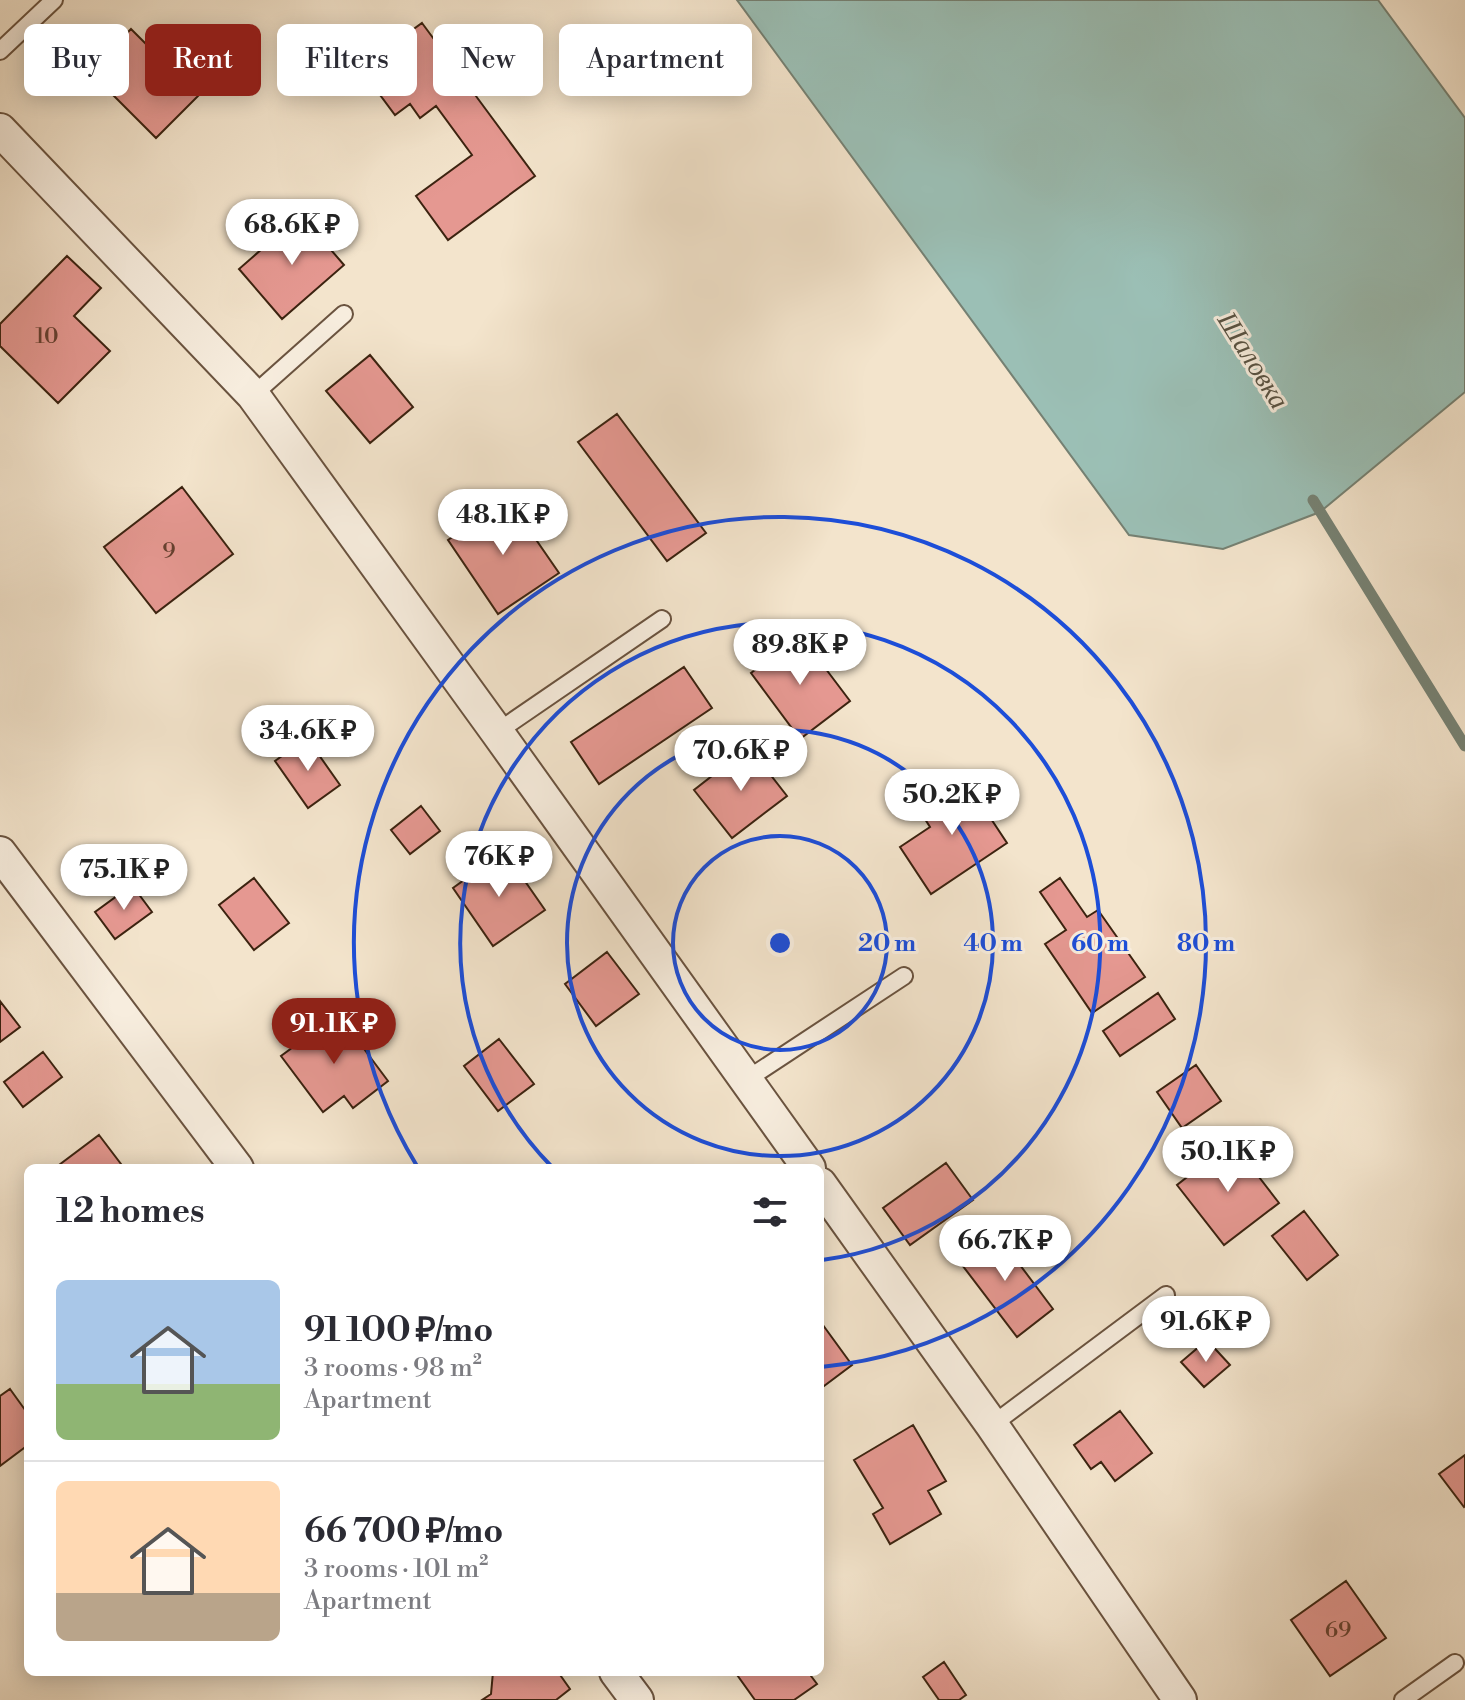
<!DOCTYPE html>
<meta charset="utf-8">
<style>
:root{--surface:#fff;--page:#f2f2f3;--text:#2b2b33;--muted:#7c7c81;--line:#e1e1e2;--accent:#8f2418}
body{margin:0;font-family:"Libre Bodoni",serif;background:var(--page);color:var(--text);height:100vh;display:flex;flex-direction:column;font-size:30px;white-space:nowrap}
*{box-sizing:border-box;margin:0}
p{font-size:26px;color:var(--muted)}
.icon{flex:none;width:44px;height:44px;fill:none;stroke:currentColor;stroke-width:2;stroke-linecap:round;stroke-linejoin:round}
.map{position:relative;flex:1;overflow:hidden}
.drawer{position:absolute;left:24px;top:1164px;width:800px;height:512px;display:flex;flex-direction:column;background:var(--surface);border-radius:12px;box-shadow:0 4px 20px #0003}
.drawer>*{flex:none}
.top-card{position:absolute;left:24px;top:24px;width:800px;height:72px;display:flex;gap:16px}
.price{position:absolute;translate:-50% -68px;padding:0 18px;border-radius:28px;background:#fff;color:#222;font-size:26px;line-height:52px;filter:drop-shadow(0 2px 4px #0008)}
.price::after{content:'';position:absolute;left:50%;top:48px;width:24px;height:18px;margin-left:-12px;background:inherit;clip-path:polygon(0 0,100% 0,50% 100%)}
.price.on{background:var(--accent);color:#fff}
ul{padding:0;list-style:none}
li{display:flex;align-items:center;gap:24px;height:200px;padding:0 32px}
li+li{border-top:2px solid var(--line)}
li span{display:grid;place-items:center;flex:none;width:224px;height:160px;border-radius:12px;color:#555}
li>.icon{margin-inline-start:auto}
span .icon{width:96px;height:96px;fill:#fffc;stroke-width:1}
li b{font-size:34px}
h2{display:flex;justify-content:space-between;align-items:center;height:96px;padding:0 32px;font-size:34px}
.tag{padding:0 28px;border-radius:12px;background:var(--surface);box-shadow:0 4px 20px #0003;font-size:28px;line-height:72px}
.tag.on{background:var(--accent);color:#fff}
.map>svg:first-child{display:block}
.water{fill:#9bbfb5;stroke:#758173;stroke-width:2}
.lines{fill:none;stroke-linecap:round;stroke-linejoin:round}
.stream{stroke:#758173;stroke-width:11}
.building{fill:#e59891;stroke:#3c2310;stroke-width:2}
.service-casing{stroke:#6a533f;stroke-width:20}
.minor-casing{stroke:#6a533f;stroke-width:36}
.service{stroke:#f7edde;stroke-width:16}
.minor{stroke:#f7edde;stroke-width:32}
.ring{fill:none;stroke:#1d4ed8;stroke-width:4}
.labels{text-anchor:middle;stroke-width:6;stroke-linejoin:round;paint-order:stroke}
.number-label{font-size:22px;fill:#664030}
.water-label{font-size:28px;font-style:italic;fill:#585242;stroke:#f7edde}
.centre{fill:#1d4ed8;stroke:#f7edde;stroke-width:4}
.ring-label{font-size:24px;text-anchor:middle;font-weight:bold;fill:#1d4ed8;stroke:#f7edde;stroke-width:6;stroke-linejoin:round;paint-order:stroke}
</style>
<div class="map">
<svg width="1465" height="1700" viewBox="0 0 1465 1700">
<rect width="100%" height="100%" fill="#f3e4cc"/>
<filter id="stains"><feTurbulence type="fractalNoise" baseFrequency=".0025" numOctaves="4"/><feColorMatrix values="0 0 0 0 .2 0 0 0 0 .09 0 0 0 0 .02 0 0 0 .5 -.17"/></filter>
<radialGradient id="worn" r=".72"><stop offset=".6" stop-color="#630" stop-opacity="0"/><stop offset="1" stop-color="#630" stop-opacity=".3"/></radialGradient>
<path class="water" d="M737 0H1378L1465 118V392L1320 512 1223 549 1129 535Z"/>
<g class="lines">
<path class="stream" d="M1313 500 1465 746"/>
</g>
<path class="building" d="M422 23 535 176 448 240 416 196 472 155 436 106 420 118 410 104 395 115 360 68Z
M131 29 198 96 156 138 89 71Z
M301 215 344 265 282 319 239 269Z
M67 256 101 288 74 316 110 351 58 403 0 346V324Z
M370 355 413 407 370 443 326 391Z
M617 414 706 533 667 561 578 442Z
M182 487 233 554 156 613 104 547Z
M508 499 559 573 498 614 448 540Z
M801 636 850 701 800 739 751 673Z
M684 667 712 708 599 784 571 742Z
M307 738 340 785 308 808 275 761Z
M749 747 787 796 732 838 694 790Z
M964 778 1007 843 931 894 900 847 930 827 918 808Z
M421 806 440 831 410 854 391 830Z
M504 851 545 910 493 946 453 888Z
M254 878 289 923 254 950 219 905Z
M1060 878 1087 917 1098 910 1145 977 1092 1013 1045 944 1066 930 1040 892Z
M132 885 152 912 115 939 95 912Z
M607 952 639 994 596 1026 565 984Z
M1158 993 1175 1019 1120 1056 1103 1031Z
M0 1001 20 1027 0 1042Z
M338 1014 388 1081 353 1108 344 1096 323 1112 281 1056Z
M499 1039 534 1084 498 1111 464 1066Z
M43 1052 62 1077 23 1107 4 1082Z
M1196 1065 1221 1101 1182 1128 1157 1092Z
M99 1135 124 1168H55Z
M1232 1142 1279 1203 1224 1245 1177 1185Z
M946 1163 973 1200 910 1245 883 1208Z
M1304 1211 1338 1255 1307 1280 1272 1236Z
M993 1229 1053 1309 1017 1337 956 1257Z
M820 1321 852 1365 820 1389Z
M1207 1340 1230 1365 1204 1387 1181 1362Z
M10 1389 28 1414V1445L0 1466V1396Z
M1120 1411 1152 1453 1115 1481 1101 1462 1091 1469 1074 1445Z
M913 1425 946 1481 928 1491 941 1514 890 1544 873 1514 883 1508 854 1460Z
M1465 1455V1506L1464 1507 1439 1474Z
M1346 1581 1386 1638 1330 1676 1291 1620Z
M944 1662 966 1695 959 1700H939L923 1677Z
M493 1672H558L570 1689 556 1700H482L491 1694Z
M735 1672H808L817 1684 794 1700H755Z"/>
<g class="lines">
<g class="service-casing">
<path id="service" d="M0 51 54 0
M253 395 344 314
M497 732 662 619
M746 1080 904 976
M992 1425 1166 1295
M1403 1700 1455 1663"/>
</g>
<g class="minor-casing">
<path id="minor" d="M0 130 253 395 497 732 809 1168
M0 853 237 1168
M820 1184 992 1425 1180 1700
M616 1672 637 1700"/>
</g>
<use href="#service" class="service"/>
<use href="#minor" class="minor"/>
</g>
<g class="ring">
<circle cx="780" cy="943" r="107"/>
<circle cx="780" cy="943" r="213"/>
<path d="M552 1167A320 320 0 1 1 822 1260"/>
<path d="M417 1166A426 426 0 1 1 821 1367"/>
</g>
<g class="labels">
<g class="number-label">
<text x="47" y="343">10</text>
<text x="169" y="558">9</text>
<text x="1338" y="1637">69</text>
</g>
<g class="water-label">
<text transform="translate(1254 360) rotate(58)" y="10">Шаловка</text>
</g>
</g>
<circle cx="780" cy="943" r="12" class="centre"/>
<g class="ring-label">
<text x="887" y="951">20 m</text>
<text x="993" y="951">40 m</text>
<text x="1100" y="951">60 m</text>
<text x="1206" y="951">80 m</text>
</g>
<rect width="100%" height="100%" filter="url(#stains)"/>
<rect width="100%" height="100%" fill="url(#worn)"/>
</svg>
<b class="price" style="left:292px;top:267px">68.6K ₽</b>
<b class="price" style="left:503px;top:557px">48.1K ₽</b>
<b class="price" style="left:800px;top:687px">89.8K ₽</b>
<b class="price" style="left:308px;top:773px">34.6K ₽</b>
<b class="price" style="left:741px;top:793px">70.6K ₽</b>
<b class="price" style="left:952px;top:837px">50.2K ₽</b>
<b class="price" style="left:499px;top:899px">76K ₽</b>
<b class="price" style="left:124px;top:912px">75.1K ₽</b>
<b class="price on" style="left:334px;top:1066px">91.1K ₽</b>
<b class="price" style="left:1228px;top:1194px">50.1K ₽</b>
<b class="price" style="left:1005px;top:1283px">66.7K ₽</b>
<b class="price" style="left:1206px;top:1364px">91.6K ₽</b>
<div class="top-card">
<a class="tag">Buy</a>
<a class="tag on">Rent</a>
<a class="tag">Filters</a>
<a class="tag">New</a>
<a class="tag">Apartment</a>
</div>
<section class="drawer">
<h2>12 homes<svg class="icon" aria-label="filters" viewBox="0 0 24 24"><path d="M4 7h16M4 17h16"/><circle cx="9" cy="7" r="2"/><circle cx="15" cy="17" r="2"/></svg></h2>
<ul>
<li><span style="background:linear-gradient(#a9c7e8 65%,#8fb573 0)"><svg class="icon" aria-label="home" viewBox="0 0 24 24"><path d="M3 11l9-7 9 7M6 9v11h12V9"/></svg></span><div><b>91 100 ₽/mo</b><p>3 rooms · 98 m²</p><p>Apartment</p></div></li>
<li><span style="background:linear-gradient(#ffd9b3 70%,#b9a48a 0)"><svg class="icon" aria-label="home" viewBox="0 0 24 24"><path d="M3 11l9-7 9 7M6 9v11h12V9"/></svg></span><div><b>66 700 ₽/mo</b><p>3 rooms · 101 m²</p><p>Apartment</p></div></li>
</ul>
</section>
</div>
